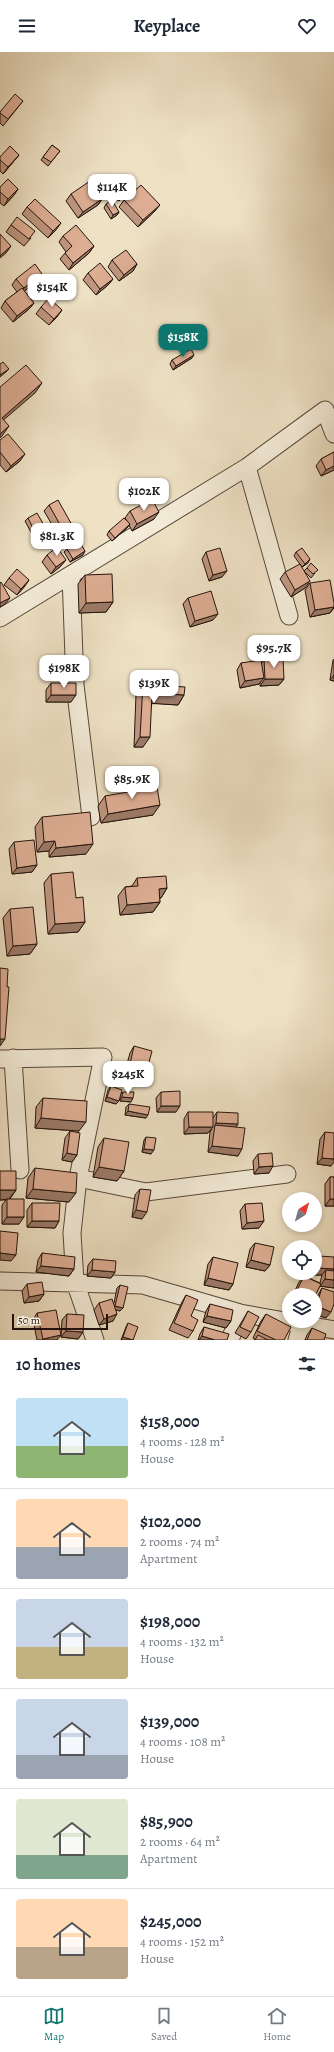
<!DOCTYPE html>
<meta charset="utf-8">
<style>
:root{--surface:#fff;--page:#f2f2f3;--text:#1f2937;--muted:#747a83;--line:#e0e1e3;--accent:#0f766e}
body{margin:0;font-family:Alegreya,serif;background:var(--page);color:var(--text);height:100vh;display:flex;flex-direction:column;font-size:15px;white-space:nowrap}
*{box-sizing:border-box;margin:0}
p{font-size:13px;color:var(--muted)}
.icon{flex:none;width:22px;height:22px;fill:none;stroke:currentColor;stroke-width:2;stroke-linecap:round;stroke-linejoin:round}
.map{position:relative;height:1288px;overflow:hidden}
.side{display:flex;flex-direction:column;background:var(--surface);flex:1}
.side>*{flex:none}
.needle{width:26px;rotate:37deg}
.controls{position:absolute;left:282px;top:1140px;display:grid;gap:8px}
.controls a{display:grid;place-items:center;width:40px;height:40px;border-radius:50%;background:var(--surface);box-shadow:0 2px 6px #0003;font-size:20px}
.scale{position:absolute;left:12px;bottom:10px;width:96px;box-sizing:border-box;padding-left:4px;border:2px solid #24140d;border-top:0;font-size:11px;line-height:14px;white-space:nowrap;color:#24140d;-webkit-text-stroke:3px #f4ecd9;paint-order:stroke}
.price{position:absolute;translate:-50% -34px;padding:0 9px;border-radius:8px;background:#fff;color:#222;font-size:13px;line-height:26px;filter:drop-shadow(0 1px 2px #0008)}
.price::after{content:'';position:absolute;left:50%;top:24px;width:12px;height:9px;margin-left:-6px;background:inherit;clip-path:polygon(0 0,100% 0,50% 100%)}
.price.on{background:var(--accent);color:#fff}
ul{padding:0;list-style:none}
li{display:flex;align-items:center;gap:12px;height:100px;padding:0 16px}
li+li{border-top:1px solid var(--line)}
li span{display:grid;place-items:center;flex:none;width:112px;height:80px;border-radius:4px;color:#555}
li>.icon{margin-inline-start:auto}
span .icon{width:48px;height:48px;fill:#fffc;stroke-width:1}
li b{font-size:17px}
h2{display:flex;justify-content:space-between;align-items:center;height:48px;padding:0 16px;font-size:17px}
header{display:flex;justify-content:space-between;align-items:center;height:52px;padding:0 16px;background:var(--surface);font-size:18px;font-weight:700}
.menu{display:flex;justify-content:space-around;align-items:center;height:56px;border-top:1px solid var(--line);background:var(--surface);font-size:11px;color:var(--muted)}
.menu a{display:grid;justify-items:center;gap:2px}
.menu .on{color:var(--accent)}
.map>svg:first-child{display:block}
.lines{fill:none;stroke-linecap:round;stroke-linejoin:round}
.minor-casing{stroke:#56473b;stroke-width:19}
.minor{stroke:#f4ecd9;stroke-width:17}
.wall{fill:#bf967f;stroke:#24140d}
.shaded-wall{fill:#9b7a68;stroke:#24140d}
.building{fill:#deae94;stroke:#24140d}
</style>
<header><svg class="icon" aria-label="menu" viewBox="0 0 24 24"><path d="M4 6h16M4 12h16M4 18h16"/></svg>Keyplace<svg class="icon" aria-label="heart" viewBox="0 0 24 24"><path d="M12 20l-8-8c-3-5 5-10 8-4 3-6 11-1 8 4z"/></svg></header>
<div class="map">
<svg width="334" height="1288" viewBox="0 0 334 1288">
<rect width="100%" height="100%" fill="#eee1c4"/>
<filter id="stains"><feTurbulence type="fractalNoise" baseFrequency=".005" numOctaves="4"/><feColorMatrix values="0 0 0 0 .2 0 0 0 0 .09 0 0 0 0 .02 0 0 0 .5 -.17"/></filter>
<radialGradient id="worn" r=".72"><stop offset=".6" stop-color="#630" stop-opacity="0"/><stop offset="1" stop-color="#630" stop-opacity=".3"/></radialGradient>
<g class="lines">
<g class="minor-casing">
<path id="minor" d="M247 415 289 564
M71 523 75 633 91 765
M0 566 247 415 325 358 334 382
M13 1006 20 1118
M0 1007 103 1005 78 1126 72 1181 75 1230 95 1288
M78 1126 146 1140 287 1122
M0 1229 143 1233 240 1261 334 1278
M230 1288 240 1261
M297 1288 302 1272"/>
</g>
<use href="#minor" class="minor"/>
</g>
<path class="wall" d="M23 49 3 74 0 71V60Z
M52 93 60 99 48 114 41 108Z
M19 103 14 109 3 122 0 119V105Z
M116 128 122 146 119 149 107 142Z
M0 135 18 137 14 143 4 154 0 151Z
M71 142 102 147 98 153 78 166 66 149Z
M124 148 155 159 138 175 119 155Z
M106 152 119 160 117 163 111 167 104 156Z
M27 155 56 178 48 186 22 162Z
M11 173 31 186 24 194 6 180Z
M63 184 94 194 89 201 69 218 60 207 66 200 59 190Z
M112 208 137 212 133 219 119 229 108 215Z
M88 221 113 227 108 233 96 243 83 228Z
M16 227 38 229 24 239 34 251 29 257 13 270 1 256 5 249 17 240 12 233Z
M41 255 57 265 49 273 36 262Z
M192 306 173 318 170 312 172 308Z
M0 388 20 409 6 420 0 413Z
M334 400V418L321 424 316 414 321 407Z
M49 453 73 488 64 493 44 459Z
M130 459 154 467 132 479 129 473 127 476 112 489 107 483 109 479 127 469 125 466Z
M28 466 45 475 42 479 33 484 25 469Z
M67 497 83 503 70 510 64 500Z
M206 500 222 525 209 529 202 507Z
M296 500 308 511 302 515 294 504Z
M47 503 61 514 51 522 42 510Z
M307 516 315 521 311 526 304 519Z
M285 520 305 536 291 545 280 527Z
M85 523 113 550 106 560 79 561 78 532Z
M9 526 25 534 17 543 4 533Z
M310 531 334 551V556L330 561 310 565 305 538Z
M188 546 213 568 190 575 183 552Z
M264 607 284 627 279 633 260 634V630L259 632 240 636 237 618 241 611 261 612Z
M334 607V629L330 628 333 608Z
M51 631 71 650H46V638Z
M143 632 184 643 178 653 152 651 143 695H134L136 642Z
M105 744 153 763 101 771 98 754Z
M42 765 86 802 49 805V799L37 800 35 775Z
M14 790 37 813 32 820 12 822 9 797Z
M51 822 76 846 85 870 78 880 48 882 44 831Z
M137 826 167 836 161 846H159L160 850 153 860 120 863 118 844 125 835 132 834Z
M10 857 37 892 30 902 7 904 3 866Z
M134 994 146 1021 141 1028 124 1023 130 1001Z
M111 1034 121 1042 123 1040 131 1050 120 1049V1044L119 1049 116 1052 105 1049 108 1038Z
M161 1040 176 1060H157L156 1046Z
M43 1046 79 1079 35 1076 36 1055Z
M129 1052 146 1066 125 1063 126 1055Z
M188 1060 213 1066 217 1060 238 1072 236 1075 238 1104 208 1100 210 1080 212 1077 208 1081 184 1082V1067Z
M70 1079 77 1103 72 1110 62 1108 65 1086Z
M325 1080 331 1114 317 1112 320 1087Z
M146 1085 151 1102 142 1100 144 1088Z
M104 1086 124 1119 117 1129 93 1125 98 1095Z
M258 1102 269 1121 254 1122 253 1109Z
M35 1116 69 1150 26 1146 28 1126Z
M330 1125H334V1154H325V1132Z
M140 1137 142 1167 132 1165 135 1143Z
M16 1138 10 1147 19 1172H2V1153L6 1148H0Z
M32 1151 59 1169 55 1176 27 1175V1158Z
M245 1152 259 1176 242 1177 240 1159Z
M255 1191 270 1213 265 1219 246 1215 250 1197Z
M42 1201 74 1217 69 1224 36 1220 38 1208Z
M319 1204 334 1236 320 1234 315 1243H293L299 1230 304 1224 320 1231 322 1223H313L314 1221H315V1210Z
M213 1205 233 1232 229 1238 204 1233 208 1212Z
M93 1207 115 1220 111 1226 87 1224 88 1213Z
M27 1232 44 1242 39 1249 24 1251 22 1239Z
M120 1233 123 1256 120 1259 116 1258 113 1269 99 1273 94 1258 99 1251H114L117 1236Z
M322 1236 326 1266 315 1262V1250L318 1243Z
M186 1243 191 1264 193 1279 188 1286 169 1278 182 1250Z
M210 1252 231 1269 226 1276 203 1270 206 1259Z
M248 1259 251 1280 246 1287 235 1281 244 1266Z
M37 1261 57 1288H37L33 1268Z
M67 1262 83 1280 78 1287 61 1285 62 1268Z
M266 1262 284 1288H254L255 1287 253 1286 261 1269Z
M128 1271 133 1288H121L126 1275Z
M204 1275 227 1288H198L200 1282Z
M312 1276 324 1288H305L307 1283Z"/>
<path class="shaded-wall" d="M19 103 14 109 3 122 8 115Z
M18 137 14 143 4 154 8 147Z
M102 147 98 153 78 166 83 160Z
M160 153 155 159 138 175 143 168Z
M119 160 117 163 111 167 113 163Z
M61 171 56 178 48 186 53 179Z
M11 194 6 201 0 206V204Z
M94 194 89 201 69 218 73 211Z
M137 212 133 219 119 229 124 223Z
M42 222 38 229 19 243 24 236Z
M113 227 108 233 96 243 100 237Z
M34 251 29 257 13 270 17 264Z
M62 258 57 265 49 273 54 267Z
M194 303 192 306 173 318 176 314Z
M9 317 6 320 0 325V323Z
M42 331 35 341 0 371 2 366Z
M9 374 2 384 0 386V382Z
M25 402 20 409 6 420 11 414Z
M334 414V418L321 424 326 418Z
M159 460 154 467 132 479 137 472Z
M130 472 127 476 112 489 115 486Z
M45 475 42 479 33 484 35 480Z
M77 482 73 488 64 493 68 487Z
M85 499 83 503 70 510 73 507Z
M310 507 308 511 302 515Z
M66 508 61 514 51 522 56 515Z
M227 519 222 525 209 529 213 523Z
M29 528 25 534 17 543 21 537Z
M310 529 305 536 291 545 295 538Z
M10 546 5 552 0 555V551Z
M113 550 106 560 79 561 86 551Z
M334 555 330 561 310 565 315 558Z
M218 562 213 568 190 575 195 569Z
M334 623V629L330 628Z
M264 626 259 632 240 636 245 629Z
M265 627H284L279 633 260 634Z
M152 641 184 643 178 653 145 651Z
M51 643H76L71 650H46Z
M140 685H150L143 695H134Z
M160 753 153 763 101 771 108 762Z
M55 789 49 799 37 800 44 790Z
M93 792 86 802 49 805 56 796Z
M37 813 32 820 12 822 17 816Z
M167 836 161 846 152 847 159 837Z
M160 850 153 860 120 863 127 853Z
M85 870 78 880 48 882 55 872Z
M37 892 30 902 7 904 13 894Z
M0 987H5L0 994Z
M129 1016 146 1021 141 1028 124 1023Z
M107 1045 119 1049 116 1052 105 1049Z
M122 1045 133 1046 131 1050 120 1049Z
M161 1054H180L176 1060H157Z
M128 1059 148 1063 146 1066 125 1063Z
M41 1066 86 1070 79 1079 35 1076Z
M216 1071 238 1072 233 1079 215 1074Z
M189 1075H213L208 1081 184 1082Z
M212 1094 242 1097 238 1104 208 1100Z
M144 1097 154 1098 151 1102 142 1100Z
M67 1101 77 1103 72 1110 62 1108Z
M322 1106 334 1107V1110L331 1114 317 1112Z
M273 1114 269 1121 254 1122 259 1115Z
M99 1115 124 1119 117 1129 93 1125Z
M33 1137 76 1141 69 1150 26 1146Z
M0 1138H16L9 1147 0 1148Z
M330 1147H334V1154H325Z
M136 1158 147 1160 142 1167 132 1165Z
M7 1165H24L19 1172H2Z
M32 1169H59L55 1176 27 1175Z
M264 1169 259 1176 242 1177 247 1171Z
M0 1201 16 1203 11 1209 0 1208Z
M251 1208 270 1213 265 1219 246 1215Z
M41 1214 74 1217 69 1224 36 1220Z
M318 1216 334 1217V1224L326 1218 322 1223H313Z
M92 1218 115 1220 111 1226 87 1224Z
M208 1226 233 1232 229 1238 204 1233Z
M325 1227 334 1228V1236L320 1234Z
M44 1242 39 1249 24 1251 29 1245Z
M115 1254 123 1256 120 1259 112 1257Z
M316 1254 331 1260 326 1266 315 1262V1255Z
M117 1262 113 1269 99 1273 104 1267Z
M207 1264 231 1269 226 1276 203 1270Z
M66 1279 83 1280 78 1287 61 1285Z
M61 1283 57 1288H42L43 1287Z
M202 1284 215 1288H199Z
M123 1285 132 1288H121Z"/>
<path class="building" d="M15 42 23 49 8 67 0 61V60Z
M52 93 60 99 51 110 43 105Z
M10 94 19 103 8 115 0 108V105Z
M8 127 18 137 8 147 0 140V135Z
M116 128 128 135 122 146 110 139Z
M90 129 102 147 83 160 71 142Z
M141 133 160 153 143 168 124 148Z
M35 147 61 171 53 179 27 155Z
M112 148 119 160 113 163 106 152Z
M17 165 35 179 29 187 11 173Z
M76 173 94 194 73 211 65 201 72 194 63 184Z
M0 182 11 194 0 204Z
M126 198 137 212 124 223 112 208Z
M100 211 113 227 100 237 88 221Z
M35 212 42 222 24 236 16 227Z
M22 236 34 251 17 264 5 249Z
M49 246 62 258 54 267 41 255Z
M191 297 194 303 176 314 172 308Z
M3 310 9 317 0 323V312Z
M26 313 42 331 2 366 9 374 0 382V335Z
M8 382 25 402 11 414 0 400V388Z
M334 400V414L326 418 321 407Z
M152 447 159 460 137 472 130 459Z
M58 448 77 482 68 487 49 453Z
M37 461 45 475 35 480 28 466Z
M124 466 130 472 115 486 109 479Z
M79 489 85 499 73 507 67 497Z
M57 495 66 508 56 515 47 503Z
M220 496 227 519 213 523 206 500Z
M302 496 310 507 305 512 296 500Z
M311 511 318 518 313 522 307 516Z
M300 512 310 529 295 538 285 520Z
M17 517 29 528 21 537 9 526Z
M112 522 113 550 86 551 85 523Z
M330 528 334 551V555L315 558 310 531Z
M1 530 10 546 0 551V531Z
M211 539 218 562 195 569 188 546Z
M264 607H283L284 627H265Z
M261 608 264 626 245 629 241 611Z
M51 631H76V643H51Z
M143 632 185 635 184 643 152 641 150 685H140Z
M157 735 160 753 108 762 105 744Z
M90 760 93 792 56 796 55 789 44 790 42 765Z
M34 788 37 813 17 816 14 790Z
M73 820 76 846 83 845 85 870 55 872 51 822Z
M166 824 167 836 159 837 160 850 127 853 125 835 138 834 137 826Z
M33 855 37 892 13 894 10 857Z
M0 916 8 917 7 935H9L5 987H0Z
M134 994 152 999 146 1021 129 1016Z
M111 1034 122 1038 119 1049 107 1045Z
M180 1039V1054H161V1040Z
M123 1040H134L133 1046 122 1045Z
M43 1046 87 1049 86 1070 41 1066Z
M129 1052 150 1055 148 1063 128 1059Z
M188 1060H213V1075H189Z
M217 1060 238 1061V1072L216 1071Z
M215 1073 245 1076 242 1097 212 1094Z
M70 1079 80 1081 77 1103 67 1101Z
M325 1080 334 1081V1107L322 1106Z
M146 1085 156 1086 154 1098 144 1097Z
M104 1086 129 1090 124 1119 99 1115Z
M272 1101 273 1114 259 1115 258 1102Z
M35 1116 77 1121 76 1141 33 1137Z
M0 1119H16V1138H0Z
M330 1125H334V1147H330Z
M140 1137 151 1138 147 1160 136 1158Z
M7 1147H24V1165H7Z
M32 1151H60L59 1169H32Z
M262 1151 264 1169 247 1171 245 1152Z
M0 1179 18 1181 16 1203 0 1201Z
M255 1191 274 1195 270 1213 251 1208Z
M42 1201 75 1205 74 1217 41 1214Z
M319 1204 334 1205V1217L318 1216Z
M213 1205 238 1211 233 1232 208 1226Z
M93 1207 116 1209 115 1220 92 1218Z
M326 1218 334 1219V1228L325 1227Z
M304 1224 321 1232 315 1244V1243H302L296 1240Z
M42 1230 44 1242 29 1245 27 1232Z
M120 1233 128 1235 123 1256 115 1254Z
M322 1236 334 1240V1252L331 1260 316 1254Z
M186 1243 198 1248 191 1264 198 1268 193 1279 174 1271Z
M112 1247 117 1262 104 1267 99 1251Z
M210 1252 233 1258 231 1269 207 1264Z
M56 1258 61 1283 43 1287 37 1261Z
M248 1259 259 1265 251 1280 240 1275Z
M67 1262 84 1263 83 1280 66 1279Z
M266 1262 291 1275 284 1288H276L257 1279Z
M128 1271 138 1275 133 1288 123 1285Z
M204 1275 229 1282 227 1288H215L202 1284Z
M312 1276 326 1282 324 1288H307Z
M258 1283 268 1288H255Z"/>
<rect width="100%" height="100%" filter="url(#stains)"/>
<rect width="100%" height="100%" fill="url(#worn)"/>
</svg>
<div class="controls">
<a><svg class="needle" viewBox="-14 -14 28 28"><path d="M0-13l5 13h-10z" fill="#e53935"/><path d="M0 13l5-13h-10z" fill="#747a83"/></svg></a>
<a><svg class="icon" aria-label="locate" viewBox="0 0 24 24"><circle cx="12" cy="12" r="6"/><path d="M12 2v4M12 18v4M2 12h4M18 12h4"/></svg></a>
<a><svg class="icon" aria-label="layers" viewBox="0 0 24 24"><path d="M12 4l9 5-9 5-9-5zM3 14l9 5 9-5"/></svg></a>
</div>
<div class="scale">50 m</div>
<b class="price" style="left:112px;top:156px">$114K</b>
<b class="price" style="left:52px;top:256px">$154K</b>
<b class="price on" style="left:183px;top:306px">$158K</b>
<b class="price" style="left:144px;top:460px">$102K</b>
<b class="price" style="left:57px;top:505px">$81.3K</b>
<b class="price" style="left:274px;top:617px">$95.7K</b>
<b class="price" style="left:64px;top:637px">$198K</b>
<b class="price" style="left:154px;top:652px">$139K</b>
<b class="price" style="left:132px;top:748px">$85.9K</b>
<b class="price" style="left:128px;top:1043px">$245K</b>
</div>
<section class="side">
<h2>10 homes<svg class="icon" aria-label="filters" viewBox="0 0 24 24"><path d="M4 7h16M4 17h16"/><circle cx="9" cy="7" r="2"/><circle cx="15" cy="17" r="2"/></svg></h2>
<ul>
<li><span style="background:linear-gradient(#bfe0f5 60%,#8fb573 0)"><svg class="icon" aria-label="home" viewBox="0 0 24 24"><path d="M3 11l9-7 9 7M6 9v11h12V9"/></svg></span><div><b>$158,000</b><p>4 rooms · 128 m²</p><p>House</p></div></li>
<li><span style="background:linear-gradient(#ffd9b3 60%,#9aa5b1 0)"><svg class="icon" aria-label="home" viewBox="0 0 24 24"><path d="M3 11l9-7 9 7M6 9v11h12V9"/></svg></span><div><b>$102,000</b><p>2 rooms · 74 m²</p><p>Apartment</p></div></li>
<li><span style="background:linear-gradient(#c9d6e8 60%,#c2b280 0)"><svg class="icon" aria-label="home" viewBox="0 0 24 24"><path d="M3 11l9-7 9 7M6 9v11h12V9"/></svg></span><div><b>$198,000</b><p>4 rooms · 132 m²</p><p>House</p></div></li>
<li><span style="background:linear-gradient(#c9d6e8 70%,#9aa5b1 0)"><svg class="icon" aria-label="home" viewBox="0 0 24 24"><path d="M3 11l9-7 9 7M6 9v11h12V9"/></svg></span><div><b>$139,000</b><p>4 rooms · 108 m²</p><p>House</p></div></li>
<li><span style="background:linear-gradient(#dfe7d0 70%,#7fa58c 0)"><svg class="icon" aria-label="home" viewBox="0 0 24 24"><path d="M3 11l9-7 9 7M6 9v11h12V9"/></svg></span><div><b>$85,900</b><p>2 rooms · 64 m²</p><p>Apartment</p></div></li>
<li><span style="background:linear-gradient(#ffd9b3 60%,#b9a48a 0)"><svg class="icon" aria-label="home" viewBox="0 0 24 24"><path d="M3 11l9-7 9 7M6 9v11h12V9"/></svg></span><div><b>$245,000</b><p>4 rooms · 152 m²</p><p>House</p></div></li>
</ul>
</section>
<nav class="menu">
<a class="on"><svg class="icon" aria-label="map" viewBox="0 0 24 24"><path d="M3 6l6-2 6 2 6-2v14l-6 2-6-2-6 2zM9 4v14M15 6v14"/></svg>Map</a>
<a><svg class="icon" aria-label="saved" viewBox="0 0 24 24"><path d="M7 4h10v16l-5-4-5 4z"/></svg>Saved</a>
<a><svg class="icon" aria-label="home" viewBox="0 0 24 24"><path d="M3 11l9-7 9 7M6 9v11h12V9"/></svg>Home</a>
</nav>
